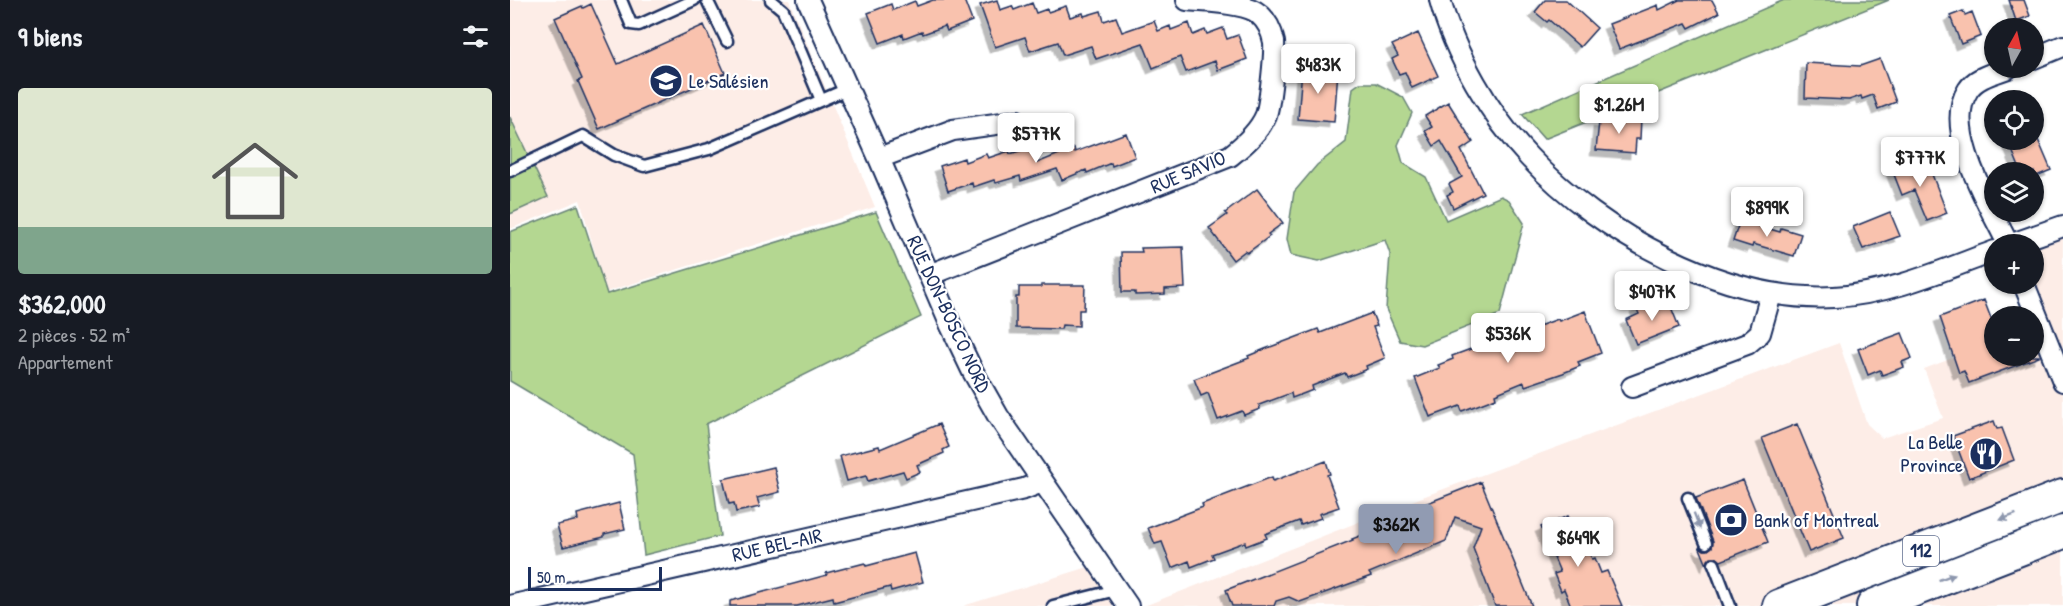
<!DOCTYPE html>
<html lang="fr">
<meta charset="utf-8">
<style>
:root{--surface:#171b24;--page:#242831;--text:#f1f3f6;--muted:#9ea1a6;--accent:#919bb2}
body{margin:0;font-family:"Patrick Hand",sans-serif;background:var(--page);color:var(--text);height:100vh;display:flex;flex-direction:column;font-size:22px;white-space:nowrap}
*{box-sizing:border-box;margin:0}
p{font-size:20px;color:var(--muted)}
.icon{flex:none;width:33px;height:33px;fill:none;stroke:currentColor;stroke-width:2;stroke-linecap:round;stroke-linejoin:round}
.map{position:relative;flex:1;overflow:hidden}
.side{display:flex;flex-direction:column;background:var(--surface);width:510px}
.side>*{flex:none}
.needle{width:39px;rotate:8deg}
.tools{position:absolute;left:1474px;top:18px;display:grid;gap:12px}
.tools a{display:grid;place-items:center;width:60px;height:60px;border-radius:50%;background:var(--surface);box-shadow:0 2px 4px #0004;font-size:30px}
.scale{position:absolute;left:18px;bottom:15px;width:134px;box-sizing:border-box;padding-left:6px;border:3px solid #1b2f5e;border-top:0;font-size:16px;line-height:21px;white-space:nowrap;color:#1b2f5e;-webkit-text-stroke:4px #fff;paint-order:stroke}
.price{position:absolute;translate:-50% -51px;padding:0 14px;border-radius:6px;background:#fff;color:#222;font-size:20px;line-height:39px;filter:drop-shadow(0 2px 3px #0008)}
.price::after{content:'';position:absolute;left:50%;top:36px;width:18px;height:14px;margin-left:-9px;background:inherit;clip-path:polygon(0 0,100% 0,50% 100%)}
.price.active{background:var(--accent);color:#111}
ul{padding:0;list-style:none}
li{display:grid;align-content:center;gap:12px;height:318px;padding:0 18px}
li span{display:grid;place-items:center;height:186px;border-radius:6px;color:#555}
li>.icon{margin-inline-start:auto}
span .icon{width:108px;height:108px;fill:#fffc;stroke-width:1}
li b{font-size:26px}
h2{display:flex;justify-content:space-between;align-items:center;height:72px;padding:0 18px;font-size:26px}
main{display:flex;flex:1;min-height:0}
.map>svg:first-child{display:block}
.built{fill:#fdede7}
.green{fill:#b4d791;stroke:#688378;stroke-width:1.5}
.building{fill:#f9c2ae;stroke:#1b2f5e;stroke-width:1.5;filter:url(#shadow)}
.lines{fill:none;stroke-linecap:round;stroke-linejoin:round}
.service-casing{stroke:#1b2f5e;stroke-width:15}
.minor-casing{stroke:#1b2f5e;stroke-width:24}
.primary-casing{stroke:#1b2f5e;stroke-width:36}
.service{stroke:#fff;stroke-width:10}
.minor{stroke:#fff;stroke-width:20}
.primary{stroke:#fff;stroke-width:32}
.oneway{fill:#8d97ae}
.labels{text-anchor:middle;stroke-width:4.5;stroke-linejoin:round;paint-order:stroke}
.shield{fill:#fff;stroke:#5f6d8e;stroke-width:1.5}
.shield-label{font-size:18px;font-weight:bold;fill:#1b2f5e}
.poi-label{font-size:20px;fill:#1b2f5e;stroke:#fff;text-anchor:start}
.street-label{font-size:20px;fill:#1b2f5e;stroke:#fff}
</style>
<main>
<section class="side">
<h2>9 biens<svg class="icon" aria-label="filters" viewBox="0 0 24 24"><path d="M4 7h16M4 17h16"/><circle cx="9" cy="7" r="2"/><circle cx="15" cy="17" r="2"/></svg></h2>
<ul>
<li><span style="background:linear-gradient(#dfe7d0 75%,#7fa58c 0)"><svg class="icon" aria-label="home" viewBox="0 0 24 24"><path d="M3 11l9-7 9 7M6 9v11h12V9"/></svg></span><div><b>$362,000</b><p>2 pièces · 52 m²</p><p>Appartement</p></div></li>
</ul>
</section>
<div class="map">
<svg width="1553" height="606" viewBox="0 0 1553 606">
<defs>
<filter id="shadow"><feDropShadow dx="-5.5" dy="5.5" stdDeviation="0" flood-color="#0004"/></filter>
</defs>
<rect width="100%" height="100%" fill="#fff"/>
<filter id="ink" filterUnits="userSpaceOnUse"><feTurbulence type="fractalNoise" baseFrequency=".0167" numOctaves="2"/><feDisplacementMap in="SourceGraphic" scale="12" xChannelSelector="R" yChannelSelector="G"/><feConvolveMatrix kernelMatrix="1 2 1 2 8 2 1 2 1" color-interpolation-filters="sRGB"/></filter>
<g filter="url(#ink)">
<path class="built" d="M0 0H279L365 207 96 292 70 200 0 229Z
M1553 226V606H634L915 496 1329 343 1357 424 1372 438 1433 418 1414 369 1485 342V356H1524V244Z
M588 564 618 606H453Z"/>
<path class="green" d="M1274 0H1379L1034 139 1012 114Z
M850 83H866L893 97 902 113 888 145 893 163 916 177 936 220 991 196 999 200 1014 223 990 314 912 345 890 341 876 309 880 254 875 240 809 261 781 255 777 239 784 192 807 165 836 142 843 88Z
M0 117 38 197 0 214Z
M68 205 97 294 366 212 411 317 196 424 210 536 134 555 123 454 0 381V232Z"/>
<path class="building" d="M423 0H454L462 21 437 31 435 26 413 34 412 31 394 38 393 34 370 43 358 13 381 4 383 10 405 1 407 6Z
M487 0 490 10 502 6 504 10 522 3 526 13 537 9 538 12 556 6 560 17 573 13 574 16 591 11 594 21 606 17 612 32 644 21 648 31 660 26 661 30 679 23 683 35 695 30 697 34 713 28 717 39 728 35 737 59 708 70 705 61 676 72 670 57 643 68 633 43 586 59 581 46 553 55 548 42 520 51 515 37 485 47 470 5Z
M1035 0H1056L1087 28 1070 47 1039 20 1037 22 1025 12Z
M1169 0H1202L1209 13 1179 28 1176 23 1109 49 1099 24 1148 5 1149 10Z
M1499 0H1514L1520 16 1506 21Z
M81 4 108 64 194 25 215 73 89 129 68 81 72 79 45 18 72 6 73 8Z
M1453 11 1455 15 1462 12 1471 36 1451 44 1440 16Z
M908 33 928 76 902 88 895 72 889 74 882 59 888 56 882 45Z
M1370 59 1386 102 1368 109 1363 95 1352 99 1351 96 1339 100 1295 98 1296 63 1350 66Z
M792 69 828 71 824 122 788 119Z
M938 102 963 142 951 150 973 193 943 208 937 195 943 192 939 184 952 177 931 141 924 146 915 131 922 127 915 116Z
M1105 116 1131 118 1130 139H1126L1125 153 1086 150 1089 122 1104 123Z
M616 133 625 157 602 166 601 163 577 173 576 170 552 180 547 169 511 181 510 176 486 183 484 180 463 187 462 183 438 191 430 166 454 158 455 162 476 154 478 158 499 151 500 154 522 147 527 163 564 148 565 152Z
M1526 135 1541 170 1524 177V172H1511L1498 140H1524V136Z
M1399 160 1403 170 1418 164 1437 213 1417 221 1404 190 1392 195 1381 167Z
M747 189 773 223 758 234 760 236 737 253 735 251 723 260 699 228 717 215 715 213Z
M1380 212 1390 236 1353 249 1343 227Z
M1230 220 1270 232 1271 228 1291 234 1284 256 1243 244 1242 247 1223 241Z
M673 247 675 288 655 289V294L625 295V292H612L611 252H632L631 248Z
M531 285H575L574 310H569V326L552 325 551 329 506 328V297H509V287H531Z
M1474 300 1485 329V356H1529V357L1459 383 1454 371 1449 373 1430 317Z
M1143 301 1145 307 1159 302 1169 327 1126 344 1116 320 1129 314 1126 308Z
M1075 311 1091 353 1068 362 1070 366 1053 373 1015 386 1014 382 985 394 986 398 952 411 950 406 920 417 905 378 930 368 928 365 943 359 942 356 1028 324 1029 326 1048 319 1049 321Z
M862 313 867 326 863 327 875 358 856 366 857 369 837 377 835 373 802 386 803 390 782 398 781 393 749 405 750 409 734 415 732 411 708 420 698 393 691 396 684 379 739 358 738 356 755 349 808 329 810 333Z
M1392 333 1402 358 1392 362 1394 367 1372 375 1370 370 1358 375 1348 349Z
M1484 421 1487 429 1492 428 1504 460 1459 478 1443 436Z
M429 424 439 447 433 450 434 453 407 465 410 472 396 478 393 471 358 481 356 476 337 481 330 456 369 446 370 449Z
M1287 424 1334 538 1299 552 1252 438Z
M816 461 820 474 817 475 829 507 809 514 811 518 791 525 789 521 755 534 757 538 736 546 735 542 702 554 704 558 681 567 679 561 662 568 652 542 645 544 638 528 693 507 692 504 762 477 763 481Z
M264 467 270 492 247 498 250 507 226 512 224 503 219 504 213 479Z
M1233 480 1258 542 1211 561 1206 557H1201L1198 560 1197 565 1189 546 1194 550H1198L1202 547 1203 541 1186 498Z
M971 482 1022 606H985L963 548 971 526 945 517 936 541 859 573 861 576 790 602 779 597 766 601 764 606H722L716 590 843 540 842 539 876 526 875 523 916 507 915 504Z
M109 503 115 529 94 534V537L53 547 47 525 68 520 67 514Z
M1058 516 1066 536 1072 534 1082 559 1085 558 1091 573 1097 571 1112 606H1061L1054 589 1051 591 1044 574 1050 572 1031 527Z
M405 553 413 582 381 591 380 587 324 602 323 597 287 606H220V601L317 575 316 573 355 563 356 566Z"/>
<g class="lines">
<g class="service-casing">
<path id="service" d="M111 0 121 24 129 25 184 0
M197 0 217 41
M261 0 273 10 311 100
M0 171 73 136 104 155 134 166 199 149 337 89
M1178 498 1196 543
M1204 564 1220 606
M543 606 606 590"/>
</g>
<g class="minor-casing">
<path id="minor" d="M298 0 369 158 441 326 462 370 488 416 618 606
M930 0C944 53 981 117 1019 157 1091 234 1216 303 1324 297 1380 294 1433 270 1485 251
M1524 58 1553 46
M1498 68C1485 73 1466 77 1458 90 1432 130 1480 206 1498 244
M369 158 443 130 507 121
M1502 244 1553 226
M419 275 720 156C734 145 749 132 756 115 760 103 765 55 764 42 762 32 757 21 749 14 736 2 695 2 677 0
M1514 284 1553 381
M1122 387 1237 344 1250 333 1261 294
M0 606 514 489 532 482"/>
</g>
<g class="primary-casing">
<path id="primary" d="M1269 606 1553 496
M1363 606 1553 532"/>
</g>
<use href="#service" class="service"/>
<use href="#minor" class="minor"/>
<use href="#primary" class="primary"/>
</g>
<defs><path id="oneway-solid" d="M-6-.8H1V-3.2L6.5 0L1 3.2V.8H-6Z" transform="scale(1.5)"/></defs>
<g class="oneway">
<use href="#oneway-solid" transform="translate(1498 517) rotate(159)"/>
<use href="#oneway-solid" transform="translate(1187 521) rotate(69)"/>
<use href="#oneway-solid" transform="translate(1437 577) rotate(-21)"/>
</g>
</g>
<defs>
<g id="school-disc" transform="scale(1.725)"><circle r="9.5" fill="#1b2f5e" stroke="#fff"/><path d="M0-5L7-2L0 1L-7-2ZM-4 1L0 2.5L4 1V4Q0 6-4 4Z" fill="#fff"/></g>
<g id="restaurant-disc" transform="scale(1.725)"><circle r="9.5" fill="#1b2f5e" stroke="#fff"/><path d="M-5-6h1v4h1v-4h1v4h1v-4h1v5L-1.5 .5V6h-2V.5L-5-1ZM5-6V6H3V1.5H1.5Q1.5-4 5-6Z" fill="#fff"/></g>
<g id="bank-disc" transform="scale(1.725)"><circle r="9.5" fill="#1b2f5e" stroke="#fff"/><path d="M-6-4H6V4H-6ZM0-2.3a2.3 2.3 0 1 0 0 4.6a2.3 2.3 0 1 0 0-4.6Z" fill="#fff"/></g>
</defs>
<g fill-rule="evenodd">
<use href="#school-disc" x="156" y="81"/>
<use href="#restaurant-disc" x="1476" y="454"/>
<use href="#bank-disc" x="1221" y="520"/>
</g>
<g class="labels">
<rect class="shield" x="1393" y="536" width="36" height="30" rx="4.5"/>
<g class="shield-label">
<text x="1411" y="557">112</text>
</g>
<g class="poi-label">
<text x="179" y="88">Le Salésien</text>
<text x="1453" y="449" text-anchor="end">La Belle<tspan x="1453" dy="23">Province</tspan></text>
<text x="1244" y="527">Bank of Montreal</text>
</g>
<g class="street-label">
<text transform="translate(678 172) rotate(-23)" y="7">RUE SAVIO</text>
<text transform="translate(439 314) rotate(65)" y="7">RUE DON-BOSCO NORD</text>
<text transform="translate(267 545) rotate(-13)" y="7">RUE BEL-AIR</text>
</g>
</g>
</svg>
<div class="tools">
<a><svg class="needle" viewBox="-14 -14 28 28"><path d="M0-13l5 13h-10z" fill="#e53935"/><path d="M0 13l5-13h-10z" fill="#9ea1a6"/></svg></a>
<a><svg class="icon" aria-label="locate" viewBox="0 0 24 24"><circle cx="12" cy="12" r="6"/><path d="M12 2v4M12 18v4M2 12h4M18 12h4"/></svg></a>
<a><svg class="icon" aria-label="layers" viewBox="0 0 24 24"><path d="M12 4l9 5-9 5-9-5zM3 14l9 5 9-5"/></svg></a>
<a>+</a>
<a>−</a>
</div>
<div class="scale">50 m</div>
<b class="price" style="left:808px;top:95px">$483K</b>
<b class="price" style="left:1109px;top:135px">$1.26M</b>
<b class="price" style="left:526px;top:164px">$577K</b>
<b class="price" style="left:1410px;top:188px">$777K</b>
<b class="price" style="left:1257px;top:238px">$899K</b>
<b class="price" style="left:1142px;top:322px">$407K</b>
<b class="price" style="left:998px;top:364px">$536K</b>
<b class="price active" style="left:886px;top:555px">$362K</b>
<b class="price" style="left:1068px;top:568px">$649K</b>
</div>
</main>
